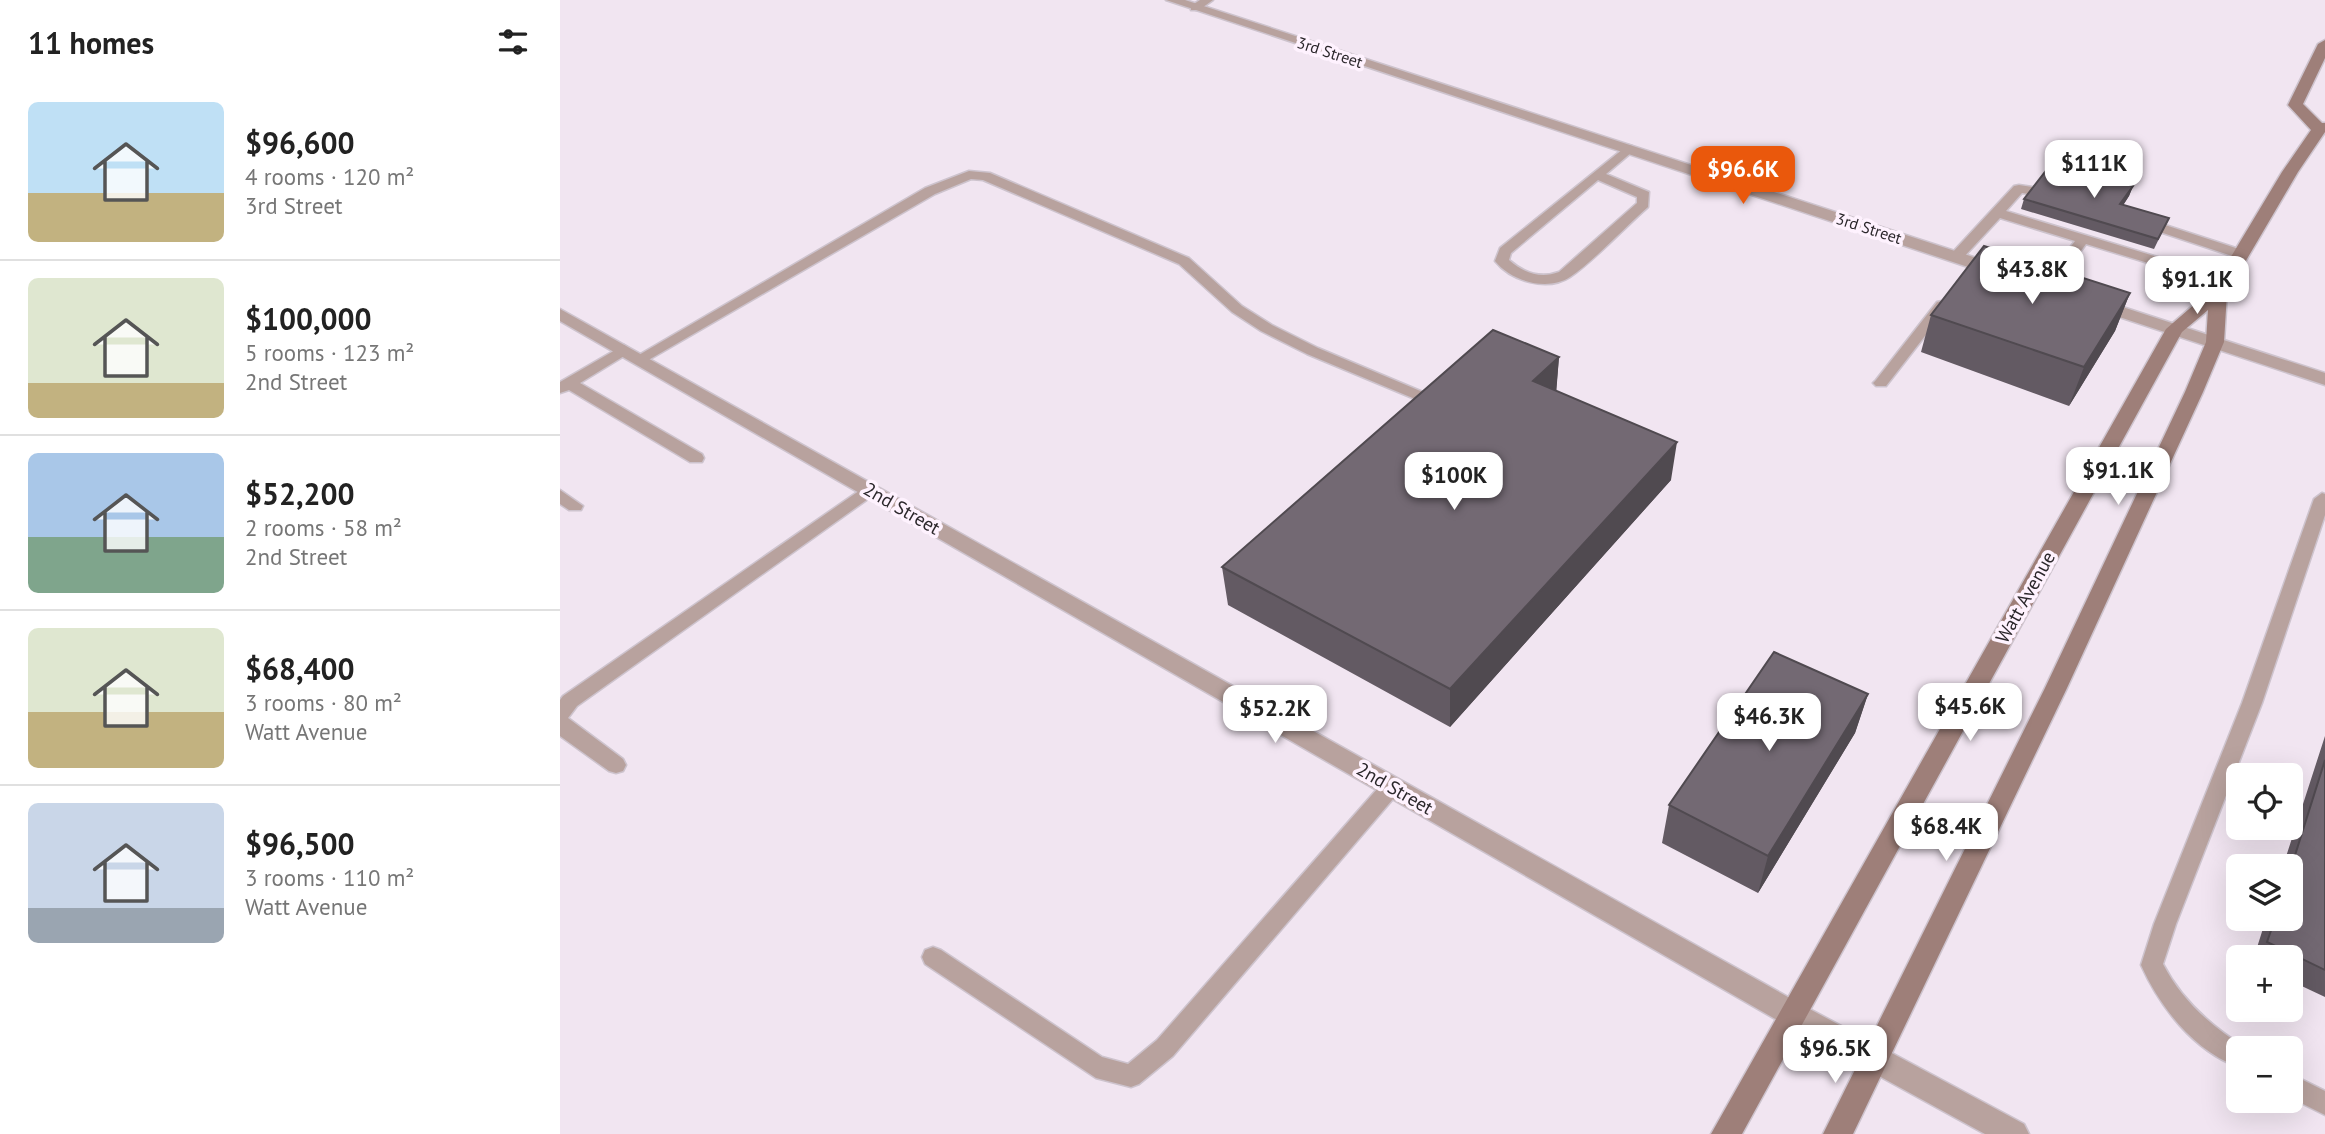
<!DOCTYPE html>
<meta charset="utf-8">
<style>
:root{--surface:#fff;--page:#f6f6f6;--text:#222;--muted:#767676;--line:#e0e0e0;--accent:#ea580c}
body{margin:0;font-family:"PT Sans",sans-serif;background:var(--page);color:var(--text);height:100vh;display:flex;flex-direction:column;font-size:26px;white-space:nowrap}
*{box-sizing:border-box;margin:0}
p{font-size:23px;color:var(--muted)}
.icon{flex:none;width:38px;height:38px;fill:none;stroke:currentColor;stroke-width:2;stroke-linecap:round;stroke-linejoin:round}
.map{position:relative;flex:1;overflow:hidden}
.details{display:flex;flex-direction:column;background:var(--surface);width:560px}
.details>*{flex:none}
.buttons{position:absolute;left:1666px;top:763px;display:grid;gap:14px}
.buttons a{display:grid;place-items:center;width:77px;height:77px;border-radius:10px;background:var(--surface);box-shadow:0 7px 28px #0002;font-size:35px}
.price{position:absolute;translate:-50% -60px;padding:0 16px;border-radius:14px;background:#fff;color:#222;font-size:23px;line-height:46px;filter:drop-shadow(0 2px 4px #0008)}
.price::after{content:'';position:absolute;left:50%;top:42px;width:21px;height:16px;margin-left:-10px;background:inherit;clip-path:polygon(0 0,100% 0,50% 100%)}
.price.current{background:var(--accent);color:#fff}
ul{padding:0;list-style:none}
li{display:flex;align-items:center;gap:21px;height:175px;padding:0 28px}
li+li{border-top:2px solid var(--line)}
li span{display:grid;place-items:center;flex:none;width:196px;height:140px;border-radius:10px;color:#555}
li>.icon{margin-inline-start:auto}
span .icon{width:84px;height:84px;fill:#fffc;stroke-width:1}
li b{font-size:30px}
h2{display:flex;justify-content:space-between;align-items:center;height:84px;padding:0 28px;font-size:30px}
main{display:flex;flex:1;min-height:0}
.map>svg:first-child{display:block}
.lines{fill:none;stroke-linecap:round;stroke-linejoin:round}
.lane-casing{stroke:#cdc3cd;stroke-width:3}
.street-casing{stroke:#cdc3cd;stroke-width:3}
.secondary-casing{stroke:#cdc3cd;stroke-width:3}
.lane{fill:#b8a29e;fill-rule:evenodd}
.street{fill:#b8a29e;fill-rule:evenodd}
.secondary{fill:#9e7f79;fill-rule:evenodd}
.wall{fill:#635a63}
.shaded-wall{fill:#504a50}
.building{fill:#736973;stroke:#504a50;stroke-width:2}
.labels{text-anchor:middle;stroke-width:7;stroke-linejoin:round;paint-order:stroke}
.far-street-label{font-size:16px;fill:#2b272b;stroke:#fef2fe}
.street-label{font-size:19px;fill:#2b272b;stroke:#fef2fe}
</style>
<main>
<section class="details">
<h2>11 homes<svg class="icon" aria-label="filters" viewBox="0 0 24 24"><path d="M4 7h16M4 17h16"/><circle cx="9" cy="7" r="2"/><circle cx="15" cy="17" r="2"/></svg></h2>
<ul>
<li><span style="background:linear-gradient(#bfe0f5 65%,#c2b280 0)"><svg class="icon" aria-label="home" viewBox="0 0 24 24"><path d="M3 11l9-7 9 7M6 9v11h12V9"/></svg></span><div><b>$96,600</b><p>4 rooms · 120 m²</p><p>3rd Street</p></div></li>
<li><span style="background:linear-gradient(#dfe7d0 75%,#c2b280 0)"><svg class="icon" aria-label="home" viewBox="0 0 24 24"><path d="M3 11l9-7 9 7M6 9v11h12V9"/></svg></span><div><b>$100,000</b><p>5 rooms · 123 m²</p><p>2nd Street</p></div></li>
<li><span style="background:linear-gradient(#a9c7e8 60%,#7fa58c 0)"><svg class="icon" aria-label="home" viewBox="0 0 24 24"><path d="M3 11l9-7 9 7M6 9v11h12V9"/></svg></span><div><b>$52,200</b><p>2 rooms · 58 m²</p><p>2nd Street</p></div></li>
<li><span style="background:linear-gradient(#dfe7d0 60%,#c2b280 0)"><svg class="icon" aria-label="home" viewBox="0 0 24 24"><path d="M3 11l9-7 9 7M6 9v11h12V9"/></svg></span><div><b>$68,400</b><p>3 rooms · 80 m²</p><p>Watt Avenue</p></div></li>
<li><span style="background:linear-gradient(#c9d6e8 75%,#9aa5b1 0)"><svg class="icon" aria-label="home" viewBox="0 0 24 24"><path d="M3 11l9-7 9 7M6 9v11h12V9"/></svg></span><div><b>$96,500</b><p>3 rooms · 110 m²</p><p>Watt Avenue</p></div></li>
</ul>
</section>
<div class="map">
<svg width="1765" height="1134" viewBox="0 0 1765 1134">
<rect width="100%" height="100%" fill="#f1e5f1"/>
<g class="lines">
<g class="lane-casing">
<path id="lane" d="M640 0H653L639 10H631V6Z
M1068 145 1072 146V152L1046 174 1089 192 1088 207C1065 227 1034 261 1010 277 987 292 951 281 935 261L940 248ZM1038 180 1077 197V203L999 272C980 279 964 273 949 260L951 253Z
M409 171 430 173 629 258 682 306 712 325 758 348 877 398 880 401 872 406 867 404 747 354 701 331 672 312 619 264 423 180 411 179 375 194 85 362H75L72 359 365 188Z
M1459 185 1480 188 1482 191 1475 195 1462 193 1446 211 1670 279 1672 282 1670 285H1660L1526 244 1492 290H1482L1480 287 1515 241 1440 218 1401 260H1391V254L1454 186Z
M1605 225 1685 251 1687 254 1680 258 1675 257 1600 232V226Z
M1382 301 1389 305 1326 386H1316L1313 383 1316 380 1377 302Z
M64 345 71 350 69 353 20 383 142 454 144 458 142 462H130L9 390 0 393V382Z
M309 484 315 486 317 490 315 494 17 706 8 718 63 759 66 765 63 771 56 773 49 771 0 736V700L3 696Z
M0 490 23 506 21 510H9L0 504Z
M1762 493 1765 494V515L1702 703 1616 924 1603 964C1622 1001 1652 1027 1686 1048H1678V1067C1633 1050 1600 1007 1581 965L1594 924 1682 703 1754 499Z
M832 778 839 780 842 786 839 792 613 1056 579 1084 571 1087 536 1078 365 964 362 957 365 950 373 947 381 950 542 1057 568 1064 597 1040 825 780Z
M1731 1074 1765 1091V1115L1731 1098Z"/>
</g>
<g class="street-casing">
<path id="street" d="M606 0H625L1444 267 1446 271 1444 275H1432Z
M1535 298 1765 373V385L1529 307 1526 303Z
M0 309 1244 1006 1464 1124 1469 1134H1425L1224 1024 0 321Z"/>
</g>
<g class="secondary-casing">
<path id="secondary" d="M1765 40V58L1743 104 1762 123H1765V132L1738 172 1667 293 1664 342 1643 392 1507 688 1293 1134H1263L1485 688 1625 392 1646 342 1648 310 1622 332 1182 1134H1151L1606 329 1651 290 1722 172 1751 130 1728 105 1758 44Z"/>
</g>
<use href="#lane" class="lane"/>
<use href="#street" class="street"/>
<use href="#secondary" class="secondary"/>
</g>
<path class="wall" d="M1573 186 1569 196 1563 205 1609 218 1594 249 1461 209 1464 199Z
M1570 293 1555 331 1509 406 1361 352 1371 315Z
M999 357 996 391 1111 480 890 727 668 605 662 567Z
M1308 694 1295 733 1198 893 1102 843 1109 805Z
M1765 736V997L1731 981V957H1694L1706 919H1731V866H1723Z"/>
<path class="shaded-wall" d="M1573 186 1569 196 1557 215 1560 204Z
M1570 293 1555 331 1509 406 1524 367Z
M999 357 996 395 973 381Z
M1117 442 1111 480 890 727V689Z
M1308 694 1295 733 1198 893 1208 856Z"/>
<path class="building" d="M1492 163 1573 186 1560 204 1609 218 1598 239 1464 199Z
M1424 246 1570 293 1524 367 1371 315Z
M933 330 999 357 973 381 1117 442 890 689 662 567Z
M1214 652 1308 694 1208 856 1109 805Z
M1765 760V970L1707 942 1715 919H1731V868Z"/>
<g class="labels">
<g class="far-street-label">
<text transform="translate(770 52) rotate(18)" y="6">3rd Street</text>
<text transform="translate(1309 228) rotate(18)" y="6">3rd Street</text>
</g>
<g class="street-label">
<text transform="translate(342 508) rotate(30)" y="7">2nd Street</text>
<text transform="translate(1465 597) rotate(-61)" y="7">Watt Avenue</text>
<text transform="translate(835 788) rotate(30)" y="7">2nd Street</text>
</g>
</g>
</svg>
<div class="buttons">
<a><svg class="icon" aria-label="locate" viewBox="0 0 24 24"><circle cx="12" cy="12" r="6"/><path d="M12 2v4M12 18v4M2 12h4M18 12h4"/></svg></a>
<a><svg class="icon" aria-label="layers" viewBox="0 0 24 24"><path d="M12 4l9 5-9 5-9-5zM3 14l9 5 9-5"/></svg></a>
<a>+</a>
<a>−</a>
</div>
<b class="price" style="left:1534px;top:200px">$111K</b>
<b class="price current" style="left:1183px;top:206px">$96.6K</b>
<b class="price" style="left:1472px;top:306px">$43.8K</b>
<b class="price" style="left:1637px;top:316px">$91.1K</b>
<b class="price" style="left:1558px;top:507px">$91.1K</b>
<b class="price" style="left:894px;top:512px">$100K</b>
<b class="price" style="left:1410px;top:743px">$45.6K</b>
<b class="price" style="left:715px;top:745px">$52.2K</b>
<b class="price" style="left:1209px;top:753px">$46.3K</b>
<b class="price" style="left:1386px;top:863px">$68.4K</b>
<b class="price" style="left:1275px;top:1085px">$96.5K</b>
</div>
</main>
